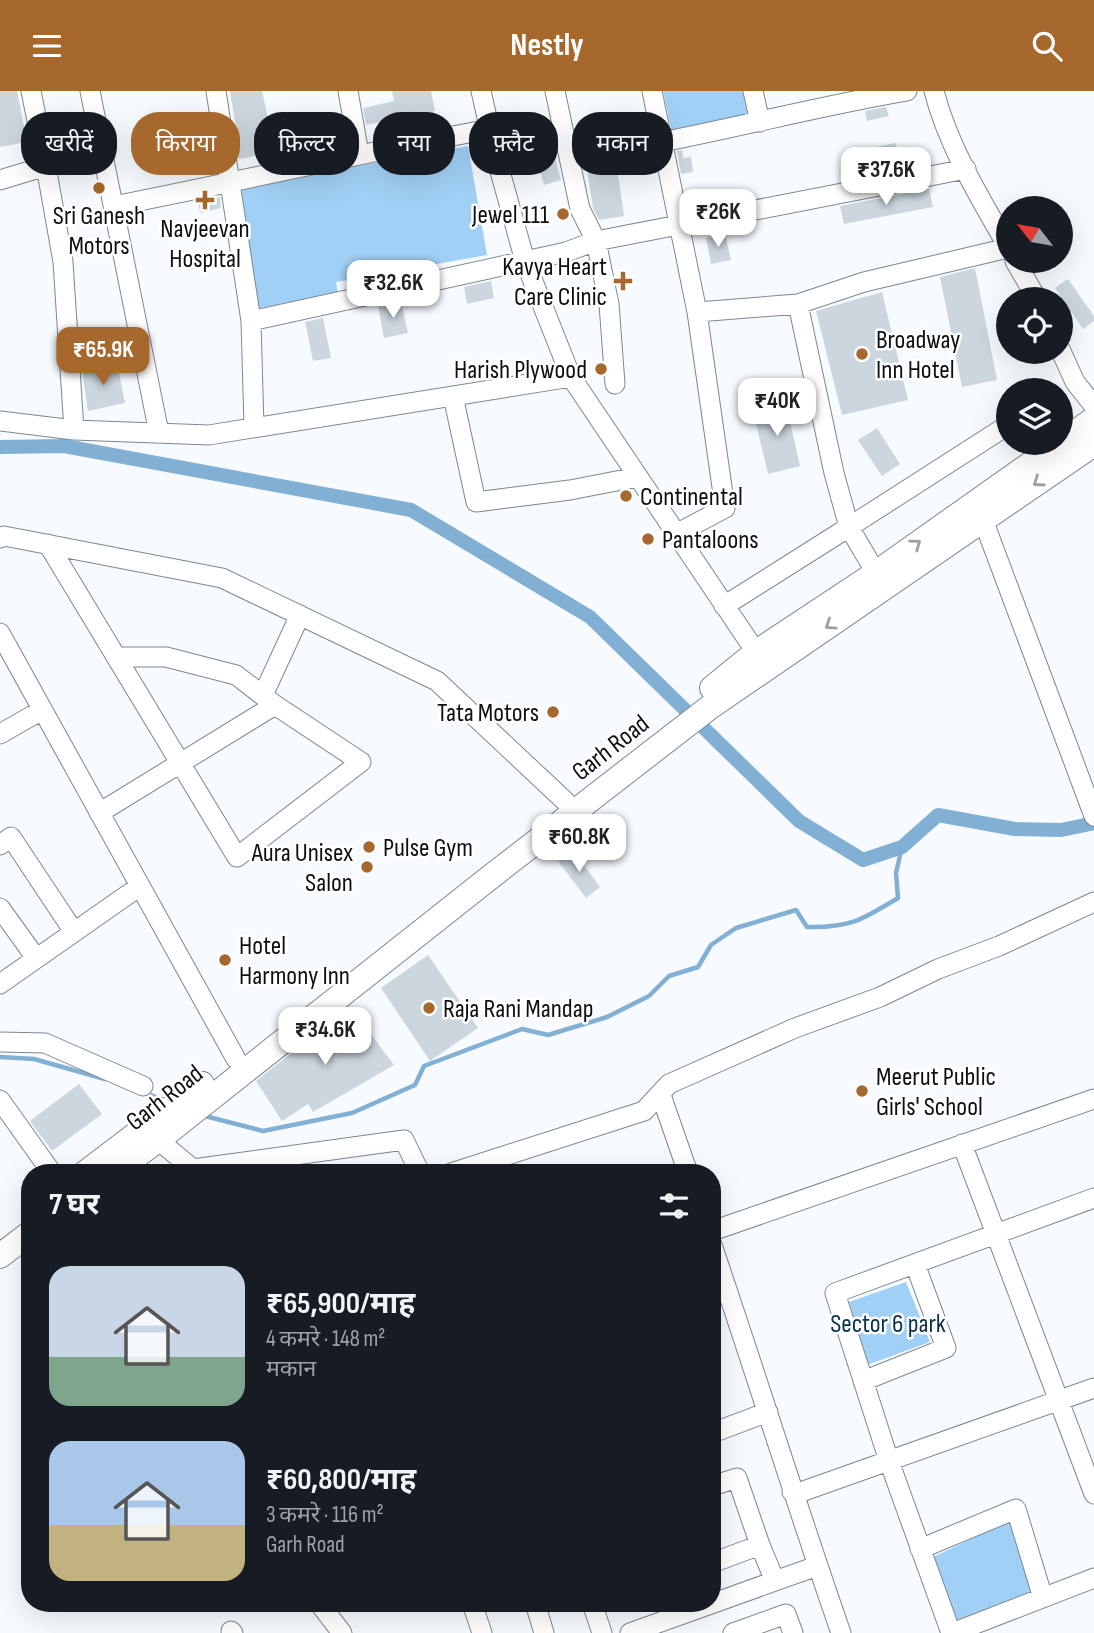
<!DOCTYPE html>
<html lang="hi">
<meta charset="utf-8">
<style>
:root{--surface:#171b24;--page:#20242c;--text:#f1f3f6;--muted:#9ea1a6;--accent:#a6682d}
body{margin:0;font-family:"Sofia Sans Condensed","Noto Sans Devanagari",sans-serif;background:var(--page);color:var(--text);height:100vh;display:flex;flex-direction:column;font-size:26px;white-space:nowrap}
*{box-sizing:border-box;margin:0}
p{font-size:23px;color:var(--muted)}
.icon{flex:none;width:38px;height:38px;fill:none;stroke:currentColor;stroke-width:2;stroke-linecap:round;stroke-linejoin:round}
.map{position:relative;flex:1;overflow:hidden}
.side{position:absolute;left:21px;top:1073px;width:700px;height:448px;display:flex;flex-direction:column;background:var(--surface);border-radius:28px;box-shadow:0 7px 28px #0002}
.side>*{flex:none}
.guide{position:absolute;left:21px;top:21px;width:700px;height:63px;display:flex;gap:14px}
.needle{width:46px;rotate:301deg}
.fabs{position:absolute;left:996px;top:105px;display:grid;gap:14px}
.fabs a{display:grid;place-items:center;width:77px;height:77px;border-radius:50%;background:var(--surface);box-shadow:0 7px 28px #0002;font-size:35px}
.price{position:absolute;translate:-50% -60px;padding:0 16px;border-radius:14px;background:#fff;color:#222;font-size:23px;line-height:46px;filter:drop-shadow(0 2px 4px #0008)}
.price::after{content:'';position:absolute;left:50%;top:42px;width:21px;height:16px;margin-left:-10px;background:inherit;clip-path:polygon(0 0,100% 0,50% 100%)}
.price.on{background:var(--accent);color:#fff}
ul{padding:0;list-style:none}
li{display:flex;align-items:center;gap:21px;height:175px;padding:0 28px}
li span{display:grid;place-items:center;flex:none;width:196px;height:140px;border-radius:21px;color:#555}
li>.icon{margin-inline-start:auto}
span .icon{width:84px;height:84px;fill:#fffc;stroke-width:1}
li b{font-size:30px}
h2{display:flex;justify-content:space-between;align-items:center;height:84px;padding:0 28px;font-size:30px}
.pill{padding:0 24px;border-radius:28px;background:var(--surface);box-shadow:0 7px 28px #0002;font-size:24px;line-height:63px}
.pill.on{background:var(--accent);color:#fff}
header{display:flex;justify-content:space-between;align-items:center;height:91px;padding:0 28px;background:var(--accent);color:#fff;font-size:32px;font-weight:700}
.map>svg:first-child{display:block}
.green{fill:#a0d0f5}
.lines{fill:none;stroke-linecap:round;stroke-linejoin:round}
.stream{stroke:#81b0d4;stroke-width:4.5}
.canal{stroke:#81b0d4;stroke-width:14}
.building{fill:#cbd6de}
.minor-casing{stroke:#7d878f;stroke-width:21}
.major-casing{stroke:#7d878f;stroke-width:26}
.minor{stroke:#fff;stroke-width:19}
.major{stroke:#fff;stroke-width:24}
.oneway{stroke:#9e9fa0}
.poi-dot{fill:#a6682d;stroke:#fff;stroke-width:2.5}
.labels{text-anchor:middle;stroke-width:5;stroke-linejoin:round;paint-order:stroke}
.poi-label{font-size:26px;fill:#0c0f12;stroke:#fff;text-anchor:start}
.street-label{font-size:26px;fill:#0c0f12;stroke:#fff}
.park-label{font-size:26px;fill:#0a314a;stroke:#fff}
</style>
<header><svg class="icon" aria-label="menu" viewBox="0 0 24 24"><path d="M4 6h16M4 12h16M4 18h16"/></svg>Nestly<svg class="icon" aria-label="search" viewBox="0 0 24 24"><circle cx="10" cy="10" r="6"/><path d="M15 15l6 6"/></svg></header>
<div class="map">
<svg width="1094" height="1542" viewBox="0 0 1094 1542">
<rect width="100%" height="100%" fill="#f7fbff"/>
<path class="green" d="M663 0H743L748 26 672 42Z
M468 55 487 164 336 191 338 203 255 218 233 98Z
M906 1191 930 1251 867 1274 849 1211Z
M1009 1430 1033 1504 953 1530 929 1468Z"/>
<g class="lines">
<path class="stream" d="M0 966 34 968 105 988
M143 1001 167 1010
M205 1025 263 1040 352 1022 415 994 424 975 522 938 548 944 607 926 649 905 669 885 698 876 711 854 736 837 796 819 807 836C850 837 862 829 898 807L896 782 902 756"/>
<path class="canal" d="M0 356 64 355 411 419 590 526 799 730 863 769 902 756 938 724 1015 738 1061 739 1094 732"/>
</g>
<path class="building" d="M0 0H17L27 51 0 56Z
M230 0H262L270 37 335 23 341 53 279 67 277 61 239 68 236 49 238 48Z
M392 0H431L435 20 366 34 363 17 394 10Z
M886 16 889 25 867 30 865 20Z
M609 28 613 56 649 49 653 65 616 71 624 125 599 129 593 117 580 33Z
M548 39 561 89 544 94 530 44Z
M212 52 215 72 196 75 193 55Z
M896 52 901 78 881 82 876 56Z
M682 59 683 67 691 66 693 81 681 83 677 60Z
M929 98 933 116 844 133 840 115Z
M220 106 221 117 200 122 198 110Z
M725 143 731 169 711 173 706 147Z
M975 177 997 289 962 296 940 186Z
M1068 188 1094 225V230L1083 238 1055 197Z
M491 190 494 207 467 213 464 196Z
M882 201 908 309 842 324 816 220Z
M401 210 408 242 384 247 378 215Z
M323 227 331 267 313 270 305 231Z
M117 272 125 312 88 320 82 279Z
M786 312 800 375 768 383 753 320Z
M877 337 900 373 882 385 858 349Z
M573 759 600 796 586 807 558 770Z
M428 864 478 937 430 970 381 897Z
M353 919 394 974 313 1021 308 1013 282 1030 256 990 327 934Z
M79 993 102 1023 52 1060 30 1030Z"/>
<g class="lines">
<g class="minor-casing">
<path id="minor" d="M90 0 159 342
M216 0 251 230 254 336
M348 0 359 63
M481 0 496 66 525 170 571 286 764 573
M555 0 580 118 596 150 609 213 615 293
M652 0 697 221 725 417 676 443
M753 0 760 31
M934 0C948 55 980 107 1008 156
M662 51C744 35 825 14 907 0
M46 75 63 171 74 339
M0 89 46 75 31 0
M114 115C239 90 364 62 489 38
M1015 170 1037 208
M798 213 834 382 849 436 1008 334
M697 221 798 213 864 191 1008 157
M251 230 525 170 566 161 596 150 966 78
M1060 258 1075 291 1094 315
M453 305 476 411 570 399 637 386
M0 330 74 339 209 344 571 286
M979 418 1094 725
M0 447 4 445 222 487 437 590 566 711
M48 453C111 558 174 662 237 766L361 671 275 614 99 722
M724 515 849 436 876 482
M0 542 236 968
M116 566H166L236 584 275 614
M263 604 300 524
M0 643 42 619
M0 754 11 746 74 841
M0 817 36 867
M0 893 140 795
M0 951 45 952 143 995
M661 1004 688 1082
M0 1009 52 1082
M146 1044 158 1049 193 1078 404 1049 420 1082
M962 1053 1094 1403
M451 1082 644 1020 669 993 795 937 880 906 938 878 999 855 1094 811
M712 1140 1094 1008
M712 1154C756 1283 796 1413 841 1542
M863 1290 946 1257 915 1173
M712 1342 768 1321
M712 1395 737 1387 760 1454
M792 1401 798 1402 1094 1297
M920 1458 1016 1418 1043 1507
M712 1472 760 1454 775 1490
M319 1512 342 1542
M472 1512 482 1542
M535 1512 544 1542
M592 1512 602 1542
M231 1540 233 1542
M630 1542 817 1475
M733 1542 786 1523 793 1542
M951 1542 889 1370 835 1202 1094 1107
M952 1542 1094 1487"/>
</g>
<g class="major-casing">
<path id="major" d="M1060 352 1094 328
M712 597 755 562 876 482 1060 352
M85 1082 202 993
M113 1082 158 1049 493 784 710 616 1094 353
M0 1165 30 1142"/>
</g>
<use href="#minor" class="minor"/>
<use href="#major" class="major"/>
</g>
<defs><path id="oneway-chevron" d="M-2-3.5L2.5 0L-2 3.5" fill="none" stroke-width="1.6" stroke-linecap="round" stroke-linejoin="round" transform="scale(1.75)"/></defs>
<g class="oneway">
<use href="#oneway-chevron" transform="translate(1038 391) rotate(145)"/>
<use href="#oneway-chevron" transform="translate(916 453) rotate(-36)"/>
<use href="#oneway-chevron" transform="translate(830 534) rotate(146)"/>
</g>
<g class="poi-dot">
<circle cx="99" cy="97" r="7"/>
<path d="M201.5 98.5h7v7h7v7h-7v7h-7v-7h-7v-7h7z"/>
<circle cx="563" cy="123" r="7"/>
<path d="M619.5 179.5h7v7h7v7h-7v7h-7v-7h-7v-7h7z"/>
<circle cx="862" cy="263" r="7"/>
<circle cx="601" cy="278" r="7"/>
<circle cx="626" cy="405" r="7"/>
<circle cx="648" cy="448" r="7"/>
<circle cx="553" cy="621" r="7"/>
<circle cx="369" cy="756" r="7"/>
<circle cx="367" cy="776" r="7"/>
<circle cx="225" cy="869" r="7"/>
<circle cx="429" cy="917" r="7"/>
<circle cx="862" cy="1000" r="7"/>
</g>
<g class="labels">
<g class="poi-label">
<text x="549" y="132" text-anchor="end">Jewel 111</text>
<text x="99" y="133" text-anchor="middle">Sri Ganesh<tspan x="99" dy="30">Motors</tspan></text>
<text x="205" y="146" text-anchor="middle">Navjeevan<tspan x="205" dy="30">Hospital</tspan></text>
<text x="607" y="184" text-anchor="end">Kavya Heart<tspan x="607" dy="30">Care Clinic</tspan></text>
<text x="876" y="257">Broadway<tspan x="876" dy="30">Inn Hotel</tspan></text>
<text x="587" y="287" text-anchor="end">Harish Plywood</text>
<text x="640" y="414">Continental</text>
<text x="662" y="457">Pantaloons</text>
<text x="539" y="630" text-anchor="end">Tata Motors</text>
<text x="383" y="765">Pulse Gym</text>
<text x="353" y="770" text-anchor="end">Aura Unisex<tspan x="353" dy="30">Salon</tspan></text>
<text x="239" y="863">Hotel<tspan x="239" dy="30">Harmony Inn</tspan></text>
<text x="443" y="926">Raja Rani Mandap</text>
<text x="876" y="994">Meerut Public<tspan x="876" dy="30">Girls' School</tspan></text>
</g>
<g class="street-label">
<text transform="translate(610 656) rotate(-38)" y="9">Garh Road</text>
<text transform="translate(164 1006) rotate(-38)" y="9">Garh Road</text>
</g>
<g class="park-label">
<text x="888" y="1241">Sector 6 park</text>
</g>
</g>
</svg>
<div class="fabs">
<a><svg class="needle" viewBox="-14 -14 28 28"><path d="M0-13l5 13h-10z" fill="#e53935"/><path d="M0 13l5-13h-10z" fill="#9ea1a6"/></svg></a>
<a><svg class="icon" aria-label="locate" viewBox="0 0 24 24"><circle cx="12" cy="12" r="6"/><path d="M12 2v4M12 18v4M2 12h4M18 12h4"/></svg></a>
<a><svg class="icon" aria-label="layers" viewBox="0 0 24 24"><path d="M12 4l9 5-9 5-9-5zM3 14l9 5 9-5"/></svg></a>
</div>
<b class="price" style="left:886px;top:116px">₹37.6K</b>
<b class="price" style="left:718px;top:158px">₹26K</b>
<b class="price" style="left:393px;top:229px">₹32.6K</b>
<b class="price on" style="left:103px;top:296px">₹65.9K</b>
<b class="price" style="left:777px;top:347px">₹40K</b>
<b class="price" style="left:579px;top:783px">₹60.8K</b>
<b class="price" style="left:325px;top:976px">₹34.6K</b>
<div class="guide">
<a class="pill">खरीदें</a>
<a class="pill on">किराया</a>
<a class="pill">फ़िल्टर</a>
<a class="pill">नया</a>
<a class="pill">फ़्लैट</a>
<a class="pill">मकान</a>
</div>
<section class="side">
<h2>7 घर<svg class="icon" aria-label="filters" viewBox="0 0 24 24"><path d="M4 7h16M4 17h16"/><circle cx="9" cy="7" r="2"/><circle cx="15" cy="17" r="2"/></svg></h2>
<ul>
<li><span style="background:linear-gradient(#c9d6e8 65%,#7fa58c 0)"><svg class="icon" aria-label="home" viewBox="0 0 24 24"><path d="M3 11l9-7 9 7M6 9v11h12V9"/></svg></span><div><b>₹65,900/माह</b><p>4 कमरे · 148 m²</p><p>मकान</p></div></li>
<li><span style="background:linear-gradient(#a9c7e8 60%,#c2b280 0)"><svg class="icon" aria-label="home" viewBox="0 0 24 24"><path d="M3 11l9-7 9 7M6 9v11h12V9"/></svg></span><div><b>₹60,800/माह</b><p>3 कमरे · 116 m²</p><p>Garh Road</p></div></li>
</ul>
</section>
</div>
